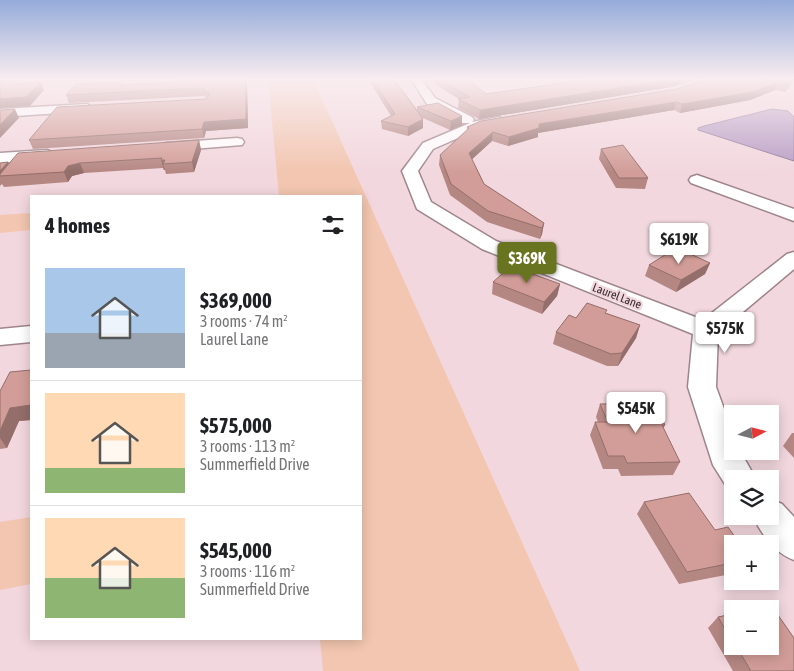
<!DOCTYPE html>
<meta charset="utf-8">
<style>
:root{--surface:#fff;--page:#f2f2f2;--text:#202124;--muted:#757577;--line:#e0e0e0;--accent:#68741f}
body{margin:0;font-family:"Asap Condensed",sans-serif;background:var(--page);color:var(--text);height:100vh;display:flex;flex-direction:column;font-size:19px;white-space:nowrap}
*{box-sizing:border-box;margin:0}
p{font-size:16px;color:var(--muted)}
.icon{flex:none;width:28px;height:28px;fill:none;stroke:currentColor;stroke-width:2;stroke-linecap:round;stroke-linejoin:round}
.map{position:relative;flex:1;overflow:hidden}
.sheet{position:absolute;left:30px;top:195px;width:332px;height:445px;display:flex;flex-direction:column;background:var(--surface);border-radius:0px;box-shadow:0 2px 12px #0003}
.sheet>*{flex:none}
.needle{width:32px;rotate:83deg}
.tools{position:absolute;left:724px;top:405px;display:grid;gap:10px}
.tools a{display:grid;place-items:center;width:55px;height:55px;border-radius:0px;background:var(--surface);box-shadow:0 2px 12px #0003;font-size:25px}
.price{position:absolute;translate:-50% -42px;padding:0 11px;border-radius:5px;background:#fff;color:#222;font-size:16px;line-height:32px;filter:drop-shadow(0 1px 2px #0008)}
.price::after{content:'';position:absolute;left:50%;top:30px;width:15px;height:11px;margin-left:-8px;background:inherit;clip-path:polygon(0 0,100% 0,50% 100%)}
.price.current{background:var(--accent);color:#fff}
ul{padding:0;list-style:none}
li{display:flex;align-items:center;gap:15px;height:125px;padding:0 15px}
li+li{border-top:1px solid var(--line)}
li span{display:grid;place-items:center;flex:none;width:140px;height:100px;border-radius:0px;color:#555}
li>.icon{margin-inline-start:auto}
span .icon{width:60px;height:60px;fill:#fffc;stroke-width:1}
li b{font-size:21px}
h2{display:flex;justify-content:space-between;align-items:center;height:60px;padding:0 15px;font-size:21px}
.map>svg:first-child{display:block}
.green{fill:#f2c6b0}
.water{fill:#b99ec6;stroke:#917b98}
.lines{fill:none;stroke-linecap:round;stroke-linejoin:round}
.street-casing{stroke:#9e858b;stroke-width:3}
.street{fill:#fff;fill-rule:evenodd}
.wall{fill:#b58783}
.shaded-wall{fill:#936e6a}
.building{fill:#d29d98;stroke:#936e6a}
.labels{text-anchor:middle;stroke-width:4.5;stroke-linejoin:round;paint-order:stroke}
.far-street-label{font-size:12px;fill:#342a2c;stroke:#f2d7de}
</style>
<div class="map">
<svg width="794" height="671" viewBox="0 0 794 671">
<rect width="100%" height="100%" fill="#f2d7de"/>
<path class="green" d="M268 79H313L580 671H323L320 639H361V196H279Z
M31 213V230L0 233V215Z
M31 517V584L0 590V522Z"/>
<path class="water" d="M772 109 788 111 794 117V161L698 130V128L704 126Z"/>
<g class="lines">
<g class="street-casing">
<path id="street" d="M411 79H421L435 98 472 117 474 120 472 122 499 117 506 121 504 124 481 128 433 149 418 171 431 202 496 241 703 320 787 254 794 252V269L718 333 716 387 732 431V451H740L756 479H732V490L728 489 713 465 688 387 693 334 482 249 417 209 402 171 423 143 470 123H462L427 104Z
M87 104 93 108 91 111 0 117V109Z
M237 138 242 139 244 142 242 145 167 151 162 150 160 147 162 144 167 143Z
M47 150 52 152 55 155 52 158 0 163V153Z
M697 175 794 209V221L691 183 689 180 691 177Z
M31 326V342L0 345V329Z
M770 499 782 504 794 517V560C775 553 761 534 753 516H770Z"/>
</g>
<use href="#street" class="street"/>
</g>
<path class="wall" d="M368 79H394L417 110V107L462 125 450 130 423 118V128L408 136 382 129 381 121 391 116Z
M431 79H468L486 94 591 79H697L671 87 479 119 458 108 459 99 439 87Z
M794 79 785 92 775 90 750 100 680 113 674 110 538 133V137L508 146 492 141 472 159 484 184 544 223 542 234 540 239 487 222 450 195 439 165 440 155 467 131V127L676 89Z
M121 82 122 85 247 83 248 128 206 131 204 138 33 149 29 140 207 98 204 96 69 103 66 95Z
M199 140 201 150 194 172 166 174 165 170H164L163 168 84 173 72 176 68 182 4 187 2 184 0 186V163L9 164Z
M601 149 648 178 645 189 616 188 599 159Z
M675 256 710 263 705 274 676 292 645 276 649 265Z
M493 282 560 284 557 296 542 314 492 294Z
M606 313 640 325 636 338 618 366H607L553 344 556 332 576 318Z
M31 370V420L19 421 7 448 0 449V391Z
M600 404 665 425 663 429 680 462 673 475 621 476 618 469H603L590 435 595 422H598L596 417Z
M792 433H794V458L783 446Z
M644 502 715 530 732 544V572L731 574 679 584 637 514Z
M732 614V646H770L794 671H733L708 628 718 617Z"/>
<path class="shaded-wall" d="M246 79 247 83 248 128 206 131 204 138 202 129 204 122Z
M676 79H697L671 87 479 119 480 110Z
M792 79H794L785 92 789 84Z
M41 82 44 90 30 106 0 108V99Z
M778 82 775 90 750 100 680 113 682 104Z
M676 102 674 110 538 133V137L508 146 509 137 539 124Z
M15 109 19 118 0 138V125Z
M462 116V125L450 130 451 121Z
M423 119V128L408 136V127Z
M493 132 492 141 468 163 469 153Z
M199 140 201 150 194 172 192 162Z
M161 160H165L163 164 165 170H164Z
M8 162 13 172 0 176V171Z
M80 163 84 173 72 176 68 182 64 172 68 166Z
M544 223 542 234 540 239 542 228Z
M710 263 705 274 676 292 681 280Z
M560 284 557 296 542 314 544 302Z
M640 325 636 338 618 366 622 353Z
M31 405V420L19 421 7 448 0 438V431L10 408Z"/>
<path class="building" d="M179 79H246V119L204 122 202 129 29 140 57 107 206 99 210 94 202 88 66 95 76 84 121 82 119 85 178 82Z
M372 79H394L423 119 408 127 381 121 395 114Z
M438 79H468L486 94 591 79H676L480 110 458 99 470 97Z
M708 79H792L789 84 778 82 753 92 682 104 676 102 539 124V128L509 137 493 132 469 153 484 184 544 223 542 228 488 211 451 184 440 155 469 128 467 127 481 121 676 89Z
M18 80 14 84 41 82 26 97 0 99V81Z
M438 103 462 116 451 121 417 107Z
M15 109 0 125V110Z
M199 140 192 162 163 164 165 160H161L162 158 80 163 68 166 64 172 0 176V174L18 153Z
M623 145 648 178H619L601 149Z
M8 162 0 171V163Z
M684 251 710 263 681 280 649 265 668 253 675 256Z
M511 266 560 284 544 302 493 282Z
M587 303 607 310 605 313 640 325 622 353 611 354 556 332 569 315 576 318Z
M31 370V405L10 408 0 431V391L10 372Z
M653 403 665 425H662L680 462 627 463 624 456H608L595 422H608L600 404Z
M689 493 715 530 728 527 740 544H732V563L687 572 644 502Z
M771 605 794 638V671H751L736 646H770V609H755Z
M732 614V641L718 617Z"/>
<linearGradient id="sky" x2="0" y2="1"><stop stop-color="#95abda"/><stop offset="0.46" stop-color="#f9edf0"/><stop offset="1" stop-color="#f9edf0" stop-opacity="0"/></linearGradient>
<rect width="794" height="172" fill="url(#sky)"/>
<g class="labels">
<g class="far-street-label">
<text transform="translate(617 296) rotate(21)" y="4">Laurel Lane</text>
</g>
</g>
</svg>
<div class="tools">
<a><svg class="needle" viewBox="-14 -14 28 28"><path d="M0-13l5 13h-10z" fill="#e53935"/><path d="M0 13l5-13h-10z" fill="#757577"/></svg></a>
<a><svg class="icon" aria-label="layers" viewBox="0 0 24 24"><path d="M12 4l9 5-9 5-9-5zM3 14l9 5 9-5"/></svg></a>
<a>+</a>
<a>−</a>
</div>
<b class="price" style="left:679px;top:265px">$619K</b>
<b class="price current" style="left:527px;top:284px">$369K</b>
<b class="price" style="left:725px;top:354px">$575K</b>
<b class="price" style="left:636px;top:434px">$545K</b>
<section class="sheet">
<h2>4 homes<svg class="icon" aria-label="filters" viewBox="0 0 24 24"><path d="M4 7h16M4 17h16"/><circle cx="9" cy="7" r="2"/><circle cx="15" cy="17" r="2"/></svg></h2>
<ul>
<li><span style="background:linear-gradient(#a9c7e8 65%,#9aa5b1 0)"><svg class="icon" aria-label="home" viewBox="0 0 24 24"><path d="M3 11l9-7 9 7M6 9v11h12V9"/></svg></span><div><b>$369,000</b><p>3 rooms · 74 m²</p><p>Laurel Lane</p></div></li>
<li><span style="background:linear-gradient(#ffd9b3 75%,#8fb573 0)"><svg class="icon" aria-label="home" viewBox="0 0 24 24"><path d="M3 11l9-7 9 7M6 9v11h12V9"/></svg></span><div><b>$575,000</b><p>3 rooms · 113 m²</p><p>Summerfield Drive</p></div></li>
<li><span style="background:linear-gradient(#ffd9b3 60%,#8fb573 0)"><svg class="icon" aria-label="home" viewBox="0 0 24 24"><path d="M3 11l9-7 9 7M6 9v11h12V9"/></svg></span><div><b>$545,000</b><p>3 rooms · 116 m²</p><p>Summerfield Drive</p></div></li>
</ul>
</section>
</div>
